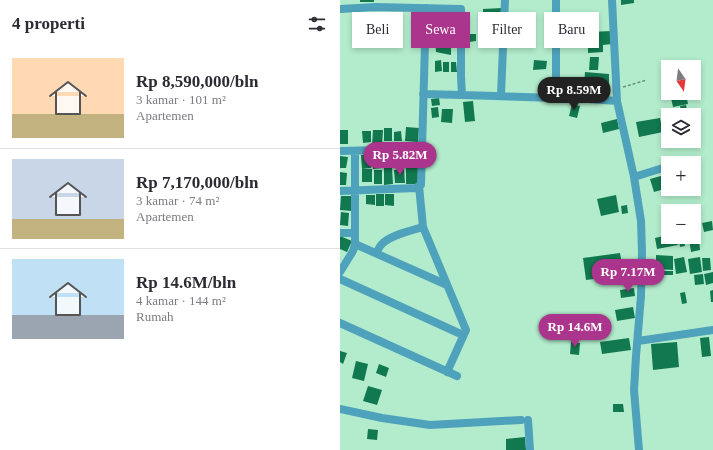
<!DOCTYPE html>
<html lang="id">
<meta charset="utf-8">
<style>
:root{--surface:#fff;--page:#f2f2f3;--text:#2b2b33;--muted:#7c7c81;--line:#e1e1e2;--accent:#ab358c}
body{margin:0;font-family:"Times New Roman",serif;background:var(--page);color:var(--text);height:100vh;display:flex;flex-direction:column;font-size:15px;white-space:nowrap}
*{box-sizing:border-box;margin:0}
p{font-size:13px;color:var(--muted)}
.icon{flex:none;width:22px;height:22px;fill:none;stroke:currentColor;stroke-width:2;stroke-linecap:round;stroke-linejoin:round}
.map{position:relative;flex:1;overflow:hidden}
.side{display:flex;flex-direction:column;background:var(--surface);width:340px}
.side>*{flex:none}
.hud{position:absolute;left:12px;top:12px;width:301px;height:36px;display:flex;gap:8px}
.needle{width:26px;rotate:166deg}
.tools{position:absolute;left:321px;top:60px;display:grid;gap:8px}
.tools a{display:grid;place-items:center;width:40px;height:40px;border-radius:0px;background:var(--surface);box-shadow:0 2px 6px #0003;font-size:20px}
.price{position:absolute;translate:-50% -34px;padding:0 9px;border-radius:14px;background:var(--accent);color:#fff;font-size:13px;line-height:26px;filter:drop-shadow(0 1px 2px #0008)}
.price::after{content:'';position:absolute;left:50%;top:24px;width:12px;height:9px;margin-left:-6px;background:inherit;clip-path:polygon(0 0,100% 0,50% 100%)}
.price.selected{background:#222;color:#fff}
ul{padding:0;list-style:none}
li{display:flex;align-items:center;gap:12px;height:100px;padding:0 12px}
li+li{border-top:1px solid var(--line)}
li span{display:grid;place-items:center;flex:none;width:112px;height:80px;border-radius:0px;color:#555}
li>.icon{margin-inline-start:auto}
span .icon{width:48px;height:48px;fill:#fffc;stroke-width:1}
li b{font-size:17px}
h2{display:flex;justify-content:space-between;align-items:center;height:48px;padding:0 12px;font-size:17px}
.pill{padding:0 14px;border-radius:0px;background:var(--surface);box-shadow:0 2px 6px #0003;font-size:14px;line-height:36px}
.pill.selected{background:var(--accent);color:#fff}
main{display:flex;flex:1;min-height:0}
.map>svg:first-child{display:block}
.building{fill:#12784f}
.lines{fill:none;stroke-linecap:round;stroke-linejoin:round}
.path{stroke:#669079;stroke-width:1.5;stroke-dasharray:3 2;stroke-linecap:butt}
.street{stroke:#4fa2bb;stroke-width:8}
</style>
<main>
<section class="side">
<h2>4 properti<svg class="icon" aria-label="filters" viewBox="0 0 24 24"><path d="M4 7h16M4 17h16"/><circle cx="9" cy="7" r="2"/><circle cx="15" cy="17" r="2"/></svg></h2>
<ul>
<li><span style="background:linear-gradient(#ffd9b3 70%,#c2b280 0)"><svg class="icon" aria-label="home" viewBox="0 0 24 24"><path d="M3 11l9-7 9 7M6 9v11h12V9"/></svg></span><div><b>Rp 8,590,000/bln</b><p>3 kamar · 101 m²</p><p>Apartemen</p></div></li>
<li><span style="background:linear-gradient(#c9d6e8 75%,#c2b280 0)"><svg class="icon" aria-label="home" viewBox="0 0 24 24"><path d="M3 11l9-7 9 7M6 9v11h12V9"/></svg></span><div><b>Rp 7,170,000/bln</b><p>3 kamar · 74 m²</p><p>Apartemen</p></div></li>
<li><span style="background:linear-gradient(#bfe0f5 70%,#9aa5b1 0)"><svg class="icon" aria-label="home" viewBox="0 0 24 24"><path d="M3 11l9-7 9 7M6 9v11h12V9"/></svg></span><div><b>Rp 14.6M/bln</b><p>4 kamar · 144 m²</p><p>Rumah</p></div></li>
</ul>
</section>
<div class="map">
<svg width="373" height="450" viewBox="0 0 373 450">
<rect width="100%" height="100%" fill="#b2eccc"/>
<path class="building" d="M20 0H34V2H20Z
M281 0H294V3L281 5Z
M162 8V21L143 22V9Z
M142 25 162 26 161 39 142 40Z
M171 27 185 28 183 37 170 38Z
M272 31V44L263 45V52L248 53V32Z
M128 34H136V41L129 42Z
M95 40H111V55L96 52Z
M250 57H259L258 70H249Z
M101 60 102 71 95 72V61Z
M194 60 207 61 206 69 193 70Z
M103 62H109V72H103Z
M111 62H116L117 72H111Z
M245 72 269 74V86L254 85V89L244 88Z
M346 94 348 104 333 107 331 98Z
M99 98 100 105 92 106 91 99Z
M133 101 135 121 125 122 123 102Z
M232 104 240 106 237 118 229 116Z
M346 105 347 110 341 111 340 106Z
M98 107 99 117 92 118 91 108Z
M102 109H113L112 123 101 122Z
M320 118 323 132 299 137 296 122Z
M277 119 279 129 263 133 261 123Z
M66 127 79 128 78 142 65 141Z
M44 128H52V141H44Z
M0 130H8V144H0Z
M33 130H43L42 146H32Z
M22 131H31V142L23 143Z
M61 131 62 141H54V132Z
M64 153H80V166H64Z
M31 154V168L22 169 21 155Z
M33 154H41V168L33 169Z
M42 154H50V167H42Z
M52 154H62V167H52Z
M0 156 8 157 6 168H0Z
M356 160 360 174 354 176V163H349Z
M44 168H52L53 184 44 185Z
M66 168H79V184H66Z
M22 169H32V182H22Z
M64 169 65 183H55L54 170Z
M34 170H42V184H34Z
M0 172 7 173 6 185H0Z
M328 174V188L314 192 310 179Z
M36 194H44V206H36Z
M45 194H54V206L45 205Z
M26 195H35V205L26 204Z
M276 195 279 212 261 216 257 199Z
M1 196H13L12 211 0 210Z
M287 205 288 213 282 214 281 206Z
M1 212 9 213 8 226 0 225Z
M354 220H357L360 235 354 236Z
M372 221 373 230 364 232 362 223Z
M328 235V237H336L338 245 317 249 315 238Z
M0 236 12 241 7 252 0 249Z
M359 238 360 250 351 252 349 239Z
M344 240 345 246 340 247 339 241Z
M280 253 284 275 246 280 243 258Z
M316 255 333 256V270L316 269Z
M344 257 347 272 336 274 334 259Z
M360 257 362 272 350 274 348 259Z
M362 258H370L371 270 363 271Z
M313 271H333V275H313Z
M373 272V283L366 285 364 274Z
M363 274 364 284 355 285 354 275Z
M294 288 295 296 281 298 280 290Z
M373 290V302H371L370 291Z
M345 292 347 303 342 304 340 293Z
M293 307 295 318 277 321 275 310Z
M249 324 251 335 238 337 236 326Z
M369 337 371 356 362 357 360 338Z
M289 338 291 350 262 354 260 342Z
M231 342 240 343 239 355 230 354Z
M337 342 339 367 313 370 311 344Z
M0 351 7 353 3 364 0 362Z
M16 361 28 364 24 381 12 378Z
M39 364 49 368 46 377 36 373Z
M28 386 42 390 37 405 23 401Z
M273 404H283L284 412H273Z
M28 429 38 430 37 440 27 439Z
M185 437 186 450H166V439Z"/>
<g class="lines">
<path class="path" d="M283 87 307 80"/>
<path class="street" d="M0 9 35 7 121 9V76L122 95 249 99 277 101 272 0
M83 94 122 95
M161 95 165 0
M216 98V0
M277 101 294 177 301 221 302 252 301 296 296 356 294 390 299 450
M0 151 81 149
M294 177 326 167
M79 186 83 227 126 330 107 372
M0 191 76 188 81 185 86 8
M0 233H15
M15 244 107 285
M36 253C38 251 39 247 41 245 48 236 72 230 83 227
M0 272 13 251 15 244V151
M0 279 123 335
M0 323 117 376
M298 341 373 330
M0 409 42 418 90 425 181 420
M188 420 190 450"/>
</g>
</svg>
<div class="tools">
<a><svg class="needle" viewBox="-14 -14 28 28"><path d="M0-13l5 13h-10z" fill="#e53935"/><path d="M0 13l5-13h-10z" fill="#7c7c81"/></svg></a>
<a><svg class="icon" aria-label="layers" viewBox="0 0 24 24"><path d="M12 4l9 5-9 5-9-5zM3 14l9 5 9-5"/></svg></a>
<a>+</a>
<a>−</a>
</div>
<b class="price selected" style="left:234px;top:111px">Rp 8.59M</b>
<b class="price" style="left:60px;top:176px">Rp 5.82M</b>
<b class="price" style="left:288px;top:293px">Rp 7.17M</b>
<b class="price" style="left:235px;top:348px">Rp 14.6M</b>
<div class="hud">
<a class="pill">Beli</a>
<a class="pill selected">Sewa</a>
<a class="pill">Filter</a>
<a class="pill">Baru</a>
</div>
</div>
</main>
